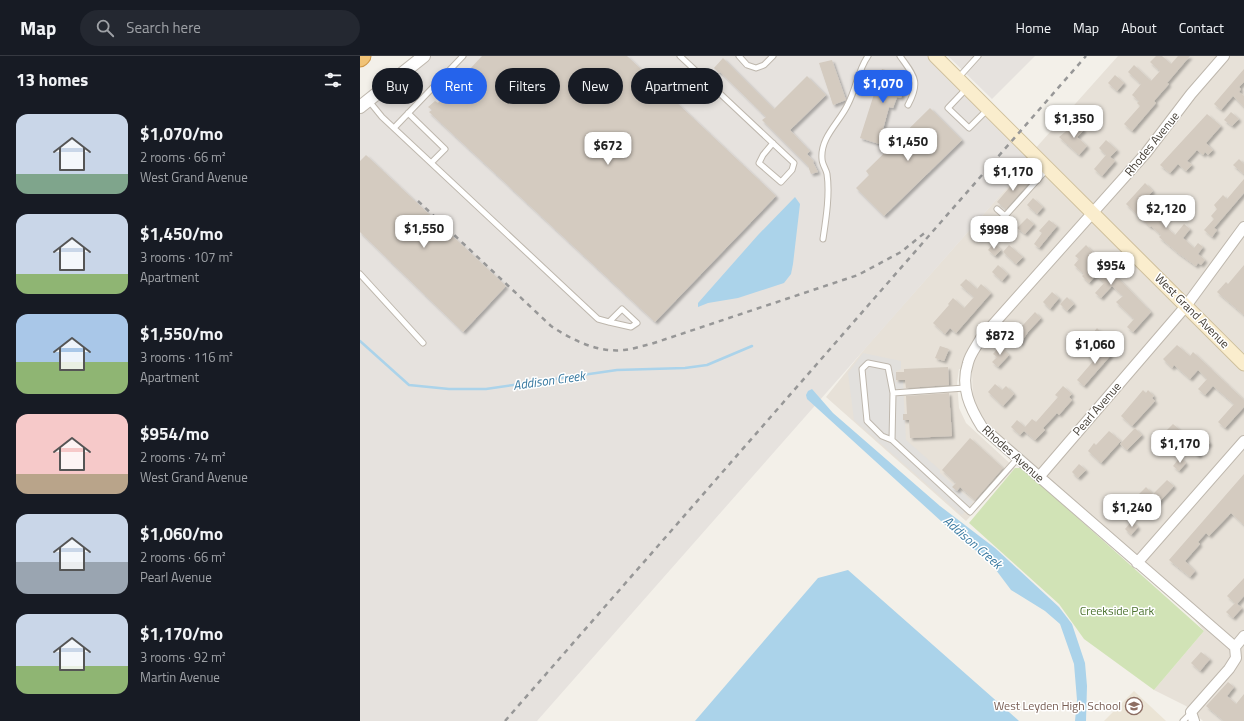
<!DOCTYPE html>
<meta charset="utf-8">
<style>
:root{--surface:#171b24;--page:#242831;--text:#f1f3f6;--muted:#9ea1a6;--line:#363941;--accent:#2563eb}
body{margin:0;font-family:"Titillium Web",sans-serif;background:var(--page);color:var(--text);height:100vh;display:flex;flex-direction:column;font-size:15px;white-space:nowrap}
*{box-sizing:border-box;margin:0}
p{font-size:13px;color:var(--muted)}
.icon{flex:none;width:22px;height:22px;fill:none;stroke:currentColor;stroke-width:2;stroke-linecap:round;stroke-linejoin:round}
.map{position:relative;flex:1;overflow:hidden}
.side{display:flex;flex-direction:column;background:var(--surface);width:360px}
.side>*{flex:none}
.guide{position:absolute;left:12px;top:12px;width:380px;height:36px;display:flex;gap:8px}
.price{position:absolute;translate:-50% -34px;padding:0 9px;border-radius:8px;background:#fff;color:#222;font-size:13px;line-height:26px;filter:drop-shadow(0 1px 2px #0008)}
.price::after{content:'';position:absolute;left:50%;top:24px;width:12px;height:9px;margin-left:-6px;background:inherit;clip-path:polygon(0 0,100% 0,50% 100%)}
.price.active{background:var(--accent);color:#fff}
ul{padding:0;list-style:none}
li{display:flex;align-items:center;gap:12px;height:100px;padding:0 16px}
li span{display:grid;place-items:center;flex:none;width:112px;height:80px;border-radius:12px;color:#555}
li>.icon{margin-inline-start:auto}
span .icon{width:48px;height:48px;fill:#fffc;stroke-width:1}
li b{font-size:17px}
h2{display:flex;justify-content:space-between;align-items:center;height:48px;padding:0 16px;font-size:17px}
.chip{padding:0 14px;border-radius:18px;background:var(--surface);box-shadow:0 2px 6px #0003;font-size:14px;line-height:36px}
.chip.active{background:var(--accent);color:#fff}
header{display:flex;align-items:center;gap:24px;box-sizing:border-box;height:56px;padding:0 20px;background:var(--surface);border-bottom:1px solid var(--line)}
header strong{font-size:19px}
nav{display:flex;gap:22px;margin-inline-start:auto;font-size:14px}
.search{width:280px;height:36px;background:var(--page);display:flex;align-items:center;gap:10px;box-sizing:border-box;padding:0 14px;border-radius:22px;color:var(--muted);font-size:15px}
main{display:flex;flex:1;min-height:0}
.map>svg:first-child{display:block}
.residential{fill:#e7e1d8}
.industrial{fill:#e6e2de}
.education{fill:#ebe4d5}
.green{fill:#d1e3b6}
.parking{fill:#e2e0dd}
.water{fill:#abd3ea}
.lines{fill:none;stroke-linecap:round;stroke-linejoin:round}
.stream{stroke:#abd3ea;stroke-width:2.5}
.building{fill:#d4cbc0;filter:url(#shadow)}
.service-casing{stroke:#beb7ad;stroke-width:7}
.minor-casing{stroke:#beb7ad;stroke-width:12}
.tertiary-casing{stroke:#beb7ad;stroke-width:14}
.secondary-casing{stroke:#cfc09d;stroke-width:15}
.motorway-casing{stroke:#cf9747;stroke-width:19}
.service{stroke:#fff;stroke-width:5}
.minor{stroke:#fff;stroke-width:10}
.tertiary{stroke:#fff;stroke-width:12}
.secondary{stroke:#faedcd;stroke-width:13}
.motorway{stroke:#f1c377;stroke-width:17}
.rail{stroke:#979797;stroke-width:2.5;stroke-dasharray:5 5;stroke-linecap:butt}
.labels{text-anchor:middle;stroke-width:3;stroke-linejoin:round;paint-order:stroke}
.street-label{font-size:12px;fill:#464038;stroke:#fff}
.park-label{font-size:12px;fill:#4c7330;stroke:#fff}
.education-label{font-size:12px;fill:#785e54;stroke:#fff;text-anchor:end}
.water-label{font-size:13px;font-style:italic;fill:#397aa1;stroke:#fff}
</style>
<header>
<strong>Map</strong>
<div class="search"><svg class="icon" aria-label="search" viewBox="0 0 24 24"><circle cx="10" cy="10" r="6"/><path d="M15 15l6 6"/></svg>Search here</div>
<nav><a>Home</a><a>Map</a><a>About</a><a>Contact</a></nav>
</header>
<main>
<section class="side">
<h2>13 homes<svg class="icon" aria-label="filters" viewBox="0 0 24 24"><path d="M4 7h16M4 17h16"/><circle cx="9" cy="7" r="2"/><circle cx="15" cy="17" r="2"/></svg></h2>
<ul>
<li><span style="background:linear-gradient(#c9d6e8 75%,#7fa58c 0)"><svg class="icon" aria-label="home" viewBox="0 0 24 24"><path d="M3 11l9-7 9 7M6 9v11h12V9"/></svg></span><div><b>$1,070/mo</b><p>2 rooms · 66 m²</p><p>West Grand Avenue</p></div></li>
<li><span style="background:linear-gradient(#c9d6e8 75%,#8fb573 0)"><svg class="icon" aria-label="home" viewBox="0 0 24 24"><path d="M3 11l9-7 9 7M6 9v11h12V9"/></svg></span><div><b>$1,450/mo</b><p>3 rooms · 107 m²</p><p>Apartment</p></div></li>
<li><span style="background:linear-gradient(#a9c7e8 60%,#8fb573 0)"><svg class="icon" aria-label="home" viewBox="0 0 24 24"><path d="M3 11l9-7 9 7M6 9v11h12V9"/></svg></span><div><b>$1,550/mo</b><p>3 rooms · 116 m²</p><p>Apartment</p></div></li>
<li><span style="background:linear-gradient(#f6c9c9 75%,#b9a48a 0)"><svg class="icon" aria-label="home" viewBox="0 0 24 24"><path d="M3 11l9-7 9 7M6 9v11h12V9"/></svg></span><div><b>$954/mo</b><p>2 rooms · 74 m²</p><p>West Grand Avenue</p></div></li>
<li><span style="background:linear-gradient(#c9d6e8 60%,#9aa5b1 0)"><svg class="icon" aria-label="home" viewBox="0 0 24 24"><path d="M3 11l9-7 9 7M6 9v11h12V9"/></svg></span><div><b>$1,060/mo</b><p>2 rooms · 66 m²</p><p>Pearl Avenue</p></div></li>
<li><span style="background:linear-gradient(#c9d6e8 65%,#8fb573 0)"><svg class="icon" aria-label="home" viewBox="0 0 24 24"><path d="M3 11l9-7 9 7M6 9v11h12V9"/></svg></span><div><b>$1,170/mo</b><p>3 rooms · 92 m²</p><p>Martin Avenue</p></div></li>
</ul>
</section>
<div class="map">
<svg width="884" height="665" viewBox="0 0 884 665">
<defs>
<filter id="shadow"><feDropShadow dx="2.5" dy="2.5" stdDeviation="1" flood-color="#0004"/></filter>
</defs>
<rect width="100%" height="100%" fill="#f3f0e9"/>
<path class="residential" d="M758 0H884V304L674 94Z
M674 101 884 311V665H843L826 650 794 634 844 575 796 518 629 370 619 358 613 346 612 316 599 313 597 327 599 352 606 367 655 412 606 465 466 341 507 290Z"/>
<path class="industrial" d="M64 0H574L674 101 177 665H0V51Z
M588 0H675L632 43Z"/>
<path class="education" d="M774 635 806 665H744Z"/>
<path class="green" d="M655 412H662L844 575 794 634 724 583 699 548 609 467Z"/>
<path class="parking" d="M503 297 541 305V313L536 315V326L543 325 546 384 580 414V417L613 446 602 459 494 364 488 317Z"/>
<path class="water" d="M435 141 440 148 433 208 431 218 424 227 378 242 348 247 338 251V247L398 179Z
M452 333 473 357 580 450 635 492 699 551 712 568 725 607 727 630 726 665H715L717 644 714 608 700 568 685 555 651 534 630 506 593 476 447 343 446 339 448 335Z
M488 514 659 665H335L458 522Z"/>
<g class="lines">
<path class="stream" d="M0 285 49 329 89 333H126L257 314 325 312 347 309 392 290"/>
</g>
<path class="building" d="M122 0H267L416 140 295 266 69 56 72 54 68 51 75 45 78 47Z
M796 0H802L811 8 818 0H830L807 27 809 28 794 45 796 47 772 75 764 68 780 50 777 47 779 45 772 39 781 28 768 16 774 9 791 25 800 15 790 6Z
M363 2 414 53 447 20 466 39 430 74 450 95 447 98 454 105 453 106 458 116 451 118 448 110 402 64 406 61 360 16 359 17 354 12Z
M472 4 486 44 473 49 459 7Z
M522 13 547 20 541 42 537 41 533 52 529 51 519 88 500 82Z
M884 13V26L879 31 881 33 879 36 884 40V51L873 40 861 54 854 48Z
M755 19 764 27 757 35 748 27Z
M570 52 602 84 524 160 496 132 509 119 506 115Z
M871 56 879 63 872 70 864 64Z
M847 58 861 70 846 87 853 94 848 99 845 96 843 99 837 94 827 105 832 109 826 115 818 108 810 117 800 109Z
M716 67 724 74 717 81 727 90 719 99 699 81Z
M746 84 757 94 750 101 755 105 742 120 734 113 746 99 739 92Z
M6 99 146 230 103 276 0 176V105Z
M879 103 884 108V118L873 109Z
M660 119 669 127 646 153 637 146Z
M884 123V137L854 172 857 174 852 181 844 174 854 163 851 160 857 153 854 149 863 139 867 143Z
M785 127 793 135 780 148 815 179 824 168 830 173 823 182 834 192 838 187 843 191 838 198 845 204 841 209 838 207 836 210 818 197 799 181 801 179 791 170 790 171 766 148Z
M673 142 683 151 677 158 667 149Z
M667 162 674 168 665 178 657 172Z
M689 164 697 170 679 192 674 188 682 177 679 175Z
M634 187 641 194 635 200 628 194Z
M649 189 663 201 656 208 643 196Z
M726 189 791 256 773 276 767 271 774 263 756 246 763 240 752 230 741 242 735 237 744 227 736 219 729 227 722 220 724 218 714 209 719 203 715 200Z
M638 209 648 218 642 225 632 216Z
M884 209V259L857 236 866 226 868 228Z
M606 223 617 233 621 228 631 237 596 277 590 272 585 278 573 267 589 249 588 248 593 242 604 252 614 241 600 229Z
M692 236 699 242 690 253 683 246Z
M707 241 714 248 707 255 700 248Z
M675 256 681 262 668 276 660 288 652 281Z
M737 272 744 279 736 287 730 281Z
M817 289 830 300 833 296 884 344V351L865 372 858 366 874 348 853 330 845 339 838 333 847 323 838 314 830 323 814 309 812 312 803 303Z
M580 290 589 293 584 305 575 302Z
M640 290 649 299 638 311 632 306 637 301 633 298Z
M741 290 751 299 724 330 717 324 735 303 732 300Z
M588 311 589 329 546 332 545 324H536V316H544V313Z
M635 328 642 334 646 330 654 338 643 350 628 336Z
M703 330 712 338 709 341 712 344 699 359 697 357 683 372 685 374 675 384 664 375 660 379 651 371 657 364 665 371 672 363 676 366 698 341 695 339Z
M783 334 786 337 788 334 794 340 792 342 795 345 772 370 761 360Z
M589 337 592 380 550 382 549 364H543V358H547L546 340Z
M813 368 821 375 813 384 805 376Z
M775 372 782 379 767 394 760 388Z
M749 375 761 385 741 407 728 395 734 387 736 389Z
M842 379 850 387 838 400 830 393Z
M610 382 643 412 615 444 600 431 597 435 592 431 596 427 582 414Z
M820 401 826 407 819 415 813 410Z
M719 408 726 414 718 422 712 416Z
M884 418V469L871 457 849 480 846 477 838 486 840 488 825 505 835 515 830 521 809 504Z
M807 424 814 430 791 455 782 446 778 450 772 445 786 431 793 438Z
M772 465 778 471 771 479 765 473Z
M884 522V540L877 548 882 552 873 562 866 556 875 547 867 540Z
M841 596 850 603 840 615 831 607Z
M868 626 874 631 867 640 876 648 884 638V665H864L846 650Z"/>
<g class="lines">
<g class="service-casing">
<path id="service" d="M320 0 434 107 432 114 421 126 399 107 403 99 413 87
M379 0 387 9 396 12 404 9 413 0
M540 0C554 20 561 25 548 49
M599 21 618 0
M607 32 588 52 609 72 628 53
M9 45 22 61 238 263 249 266 271 271 277 267 262 253 249 266
M48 57 85 93 72 106
M34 72 103 0
M637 153 645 160 688 112
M463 183C466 163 470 138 467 118 466 113 462 108 462 103 460 81 480 66 488 48 496 33 498 14 508 0
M0 218 63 287
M605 332 533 337 532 384 610 456 658 402
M532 384 522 380 507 365 502 313 508 307 528 311 533 337
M823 665 831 657"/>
</g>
<g class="minor-casing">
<path id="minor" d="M864 0 831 38 786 97 621 282C617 290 610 298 608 307 600 331 610 352 622 371L875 591
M679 421 826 250 884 171
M777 507 884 385
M834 665 831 656 869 613 876 602 875 591 884 580"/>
</g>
<g class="tertiary-casing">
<path id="tertiary" d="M0 51 64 0"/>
</g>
<g class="secondary-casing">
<path id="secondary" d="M575 0 884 308"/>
</g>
<g class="motorway-casing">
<path id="motorway" d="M0 2 2 0"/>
</g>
<use href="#service" class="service"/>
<use href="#minor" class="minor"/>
<use href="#tertiary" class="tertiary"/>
<use href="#secondary" class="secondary"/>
<use href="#motorway" class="motorway"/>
<path class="rail" d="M58 145 191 270C212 284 238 297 264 294 273 293 282 290 291 288L498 219 541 196 567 175
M145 665 726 0"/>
</g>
<defs>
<g id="school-ring" transform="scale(0.9)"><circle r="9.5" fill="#fff" stroke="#8d6e63" stroke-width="1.5"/><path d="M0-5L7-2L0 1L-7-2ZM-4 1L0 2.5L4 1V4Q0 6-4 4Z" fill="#8d6e63"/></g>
</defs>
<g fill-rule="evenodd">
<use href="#school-ring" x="774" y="650"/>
</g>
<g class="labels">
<g class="street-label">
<text transform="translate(792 88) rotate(-51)" y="4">Rhodes Avenue</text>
<text transform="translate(832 255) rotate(45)" y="4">West Grand Avenue</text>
<text transform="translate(737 353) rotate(-49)" y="4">Pearl Avenue</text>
<text transform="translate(653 398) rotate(42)" y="4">Rhodes Avenue</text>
</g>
<g class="park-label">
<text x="757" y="559">Creekside Park</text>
</g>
<g class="education-label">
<text x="761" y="654">West Leyden High School</text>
</g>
<g class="water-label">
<text transform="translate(189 324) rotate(-8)" y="5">Addison Creek</text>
<text transform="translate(613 486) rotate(41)" y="5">Addison Creek</text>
</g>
</g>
</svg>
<b class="price active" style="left:523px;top:48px">$1,070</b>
<b class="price" style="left:714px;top:83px">$1,350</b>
<b class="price" style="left:548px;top:106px">$1,450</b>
<b class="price" style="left:248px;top:110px">$672</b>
<b class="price" style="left:653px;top:136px">$1,170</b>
<b class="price" style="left:806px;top:173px">$2,120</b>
<b class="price" style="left:64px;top:193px">$1,550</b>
<b class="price" style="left:634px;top:194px">$998</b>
<b class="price" style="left:751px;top:230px">$954</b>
<b class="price" style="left:640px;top:300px">$872</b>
<b class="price" style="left:735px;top:309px">$1,060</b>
<b class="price" style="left:820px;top:408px">$1,170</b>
<b class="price" style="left:772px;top:472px">$1,240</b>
<div class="guide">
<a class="chip">Buy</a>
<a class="chip active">Rent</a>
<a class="chip">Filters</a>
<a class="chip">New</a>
<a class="chip">Apartment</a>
</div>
</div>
</main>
